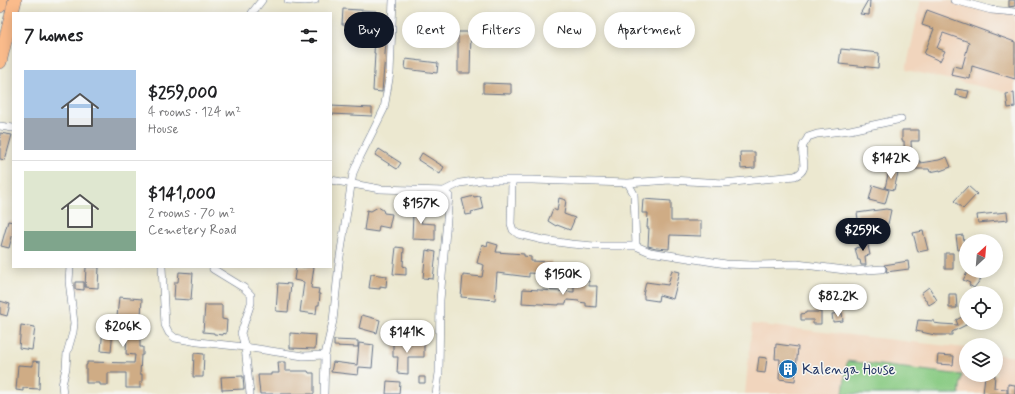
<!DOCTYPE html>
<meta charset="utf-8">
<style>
:root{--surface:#fff;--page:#f2f2f2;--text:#202124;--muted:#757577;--line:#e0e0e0;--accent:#111827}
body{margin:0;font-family:Mynerve,sans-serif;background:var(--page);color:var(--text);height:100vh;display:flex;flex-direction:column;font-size:15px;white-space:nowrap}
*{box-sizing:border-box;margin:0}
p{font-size:13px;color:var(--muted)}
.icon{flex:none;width:22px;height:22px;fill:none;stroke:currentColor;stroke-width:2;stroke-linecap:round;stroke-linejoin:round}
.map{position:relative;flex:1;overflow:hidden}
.panel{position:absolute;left:12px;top:12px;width:320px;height:256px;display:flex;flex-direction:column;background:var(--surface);border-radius:0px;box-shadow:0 2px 10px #0003}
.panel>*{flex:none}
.guide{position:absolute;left:344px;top:12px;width:380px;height:36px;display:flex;gap:8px}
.needle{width:26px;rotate:26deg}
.fabs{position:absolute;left:959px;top:234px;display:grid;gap:8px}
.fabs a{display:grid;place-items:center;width:44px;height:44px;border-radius:50%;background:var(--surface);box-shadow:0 2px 10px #0003;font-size:20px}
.price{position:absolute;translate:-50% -34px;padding:0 9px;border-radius:14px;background:#fff;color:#222;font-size:13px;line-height:26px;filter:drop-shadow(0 1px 2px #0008)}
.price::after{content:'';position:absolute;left:50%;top:24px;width:12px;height:9px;margin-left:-6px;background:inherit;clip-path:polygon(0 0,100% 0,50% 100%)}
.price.current{background:var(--accent);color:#fff}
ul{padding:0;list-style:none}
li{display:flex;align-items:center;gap:12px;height:100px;padding:0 12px}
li+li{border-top:1px solid var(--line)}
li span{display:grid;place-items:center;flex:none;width:112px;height:80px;border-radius:0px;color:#555}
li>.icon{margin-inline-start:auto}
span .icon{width:48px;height:48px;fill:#fffc;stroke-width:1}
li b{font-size:17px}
h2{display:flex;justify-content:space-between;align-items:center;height:48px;padding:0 12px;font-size:17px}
.tag{padding:0 14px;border-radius:18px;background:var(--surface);box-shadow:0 2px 10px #0003;font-size:14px;line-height:36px}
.tag.current{background:var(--accent);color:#fff}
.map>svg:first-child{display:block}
.built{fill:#f1d5bd}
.green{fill:#89cb83;stroke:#527d70}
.building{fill:#cfac85}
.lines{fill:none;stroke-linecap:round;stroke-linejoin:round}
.street-casing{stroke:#647086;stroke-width:8}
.highway-casing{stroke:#647086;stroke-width:14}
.street{stroke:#fff;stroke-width:7}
.highway{stroke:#fabb8b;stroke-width:13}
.labels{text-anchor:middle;stroke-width:3;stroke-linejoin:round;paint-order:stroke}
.poi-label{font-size:15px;fill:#1b2f5e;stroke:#f6f6f2;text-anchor:start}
</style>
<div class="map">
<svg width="1015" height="394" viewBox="0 0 1015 394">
<rect width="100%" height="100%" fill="#f6f6f2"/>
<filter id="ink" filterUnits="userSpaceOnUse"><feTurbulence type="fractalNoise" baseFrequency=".025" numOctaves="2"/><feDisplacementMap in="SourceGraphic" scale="8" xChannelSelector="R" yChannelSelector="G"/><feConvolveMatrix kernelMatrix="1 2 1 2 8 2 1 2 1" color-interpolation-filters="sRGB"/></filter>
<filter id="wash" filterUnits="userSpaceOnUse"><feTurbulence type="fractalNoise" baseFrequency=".012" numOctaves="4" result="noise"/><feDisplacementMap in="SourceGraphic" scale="16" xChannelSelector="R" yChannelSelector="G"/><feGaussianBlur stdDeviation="0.9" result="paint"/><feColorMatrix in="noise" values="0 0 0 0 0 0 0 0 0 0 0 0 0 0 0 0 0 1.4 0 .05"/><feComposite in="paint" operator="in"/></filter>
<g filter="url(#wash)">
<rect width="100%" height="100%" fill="#ece8d0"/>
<path class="built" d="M921 0H947L983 10 1015 14V93L1005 92 906 70Z
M752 324 966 348V375H996V354L1015 357V394H745Z"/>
<path class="green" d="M847 361 962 375 959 394H843Z"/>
<g id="blocks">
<path class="building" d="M868 0H870L869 15 860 14Z
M1009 0H1015V6L1009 7Z
M343 9 376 11 375 25 342 24Z
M927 10 1015 42V79L972 66 970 79 951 75 953 66 962 68 969 42 943 33 937 48 945 51 940 61 924 54 934 29 922 25Z
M458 32H471L470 73H458Z
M375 40 386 41 382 92 373 91 375 53H374Z
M841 49 879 53 878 68 839 64Z
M406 59 438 63 437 73 405 69Z
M483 83 511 84V94L483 93Z
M956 89 969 91 967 98 955 95Z
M1014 93 1015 107 1008 108 1006 94Z
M331 106 372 108V116L331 114Z
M902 130H919V141H911L912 161H920V163L939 160 947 157 951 167 940 171V170L930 172 929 169H905L904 141H902Z
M0 133 12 135 5 160 0 159Z
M379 149 401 163 397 169 375 155Z
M740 152H755V168L741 169Z
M422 153 444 167 440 174 418 160Z
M889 170 898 173 894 190 885 188Z
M873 185 889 190 885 204 869 200Z
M968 186 977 194 963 209 954 201Z
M474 196V197L480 196 483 209 471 212 472 214 466 215 462 199Z
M559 198 566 200 564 214 575 218 570 230 557 225 556 226 548 221 553 209 557 211Z
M643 199 671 201V221H701V236L670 235 669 249 656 248 648 246 649 228H647L648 213H642Z
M412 204 424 206 421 223 435 224V240L412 239 413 213 410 212Z
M378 207 383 210 384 213 392 214 389 228 379 226 378 232 364 230 367 210 371 211Z
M886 209 891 210 888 224 879 223 859 225 857 213Z
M1007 212 1008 220 978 223 977 215Z
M8 221 13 222V233L9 248 1 246Z
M923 231 928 250 918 252 913 233Z
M963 235 965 249 958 250 956 236Z
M867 241 870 255 865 256 866 265H861L860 260H858L855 248 860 247 859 243Z
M488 242 498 245 496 252 524 254V256L531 257V261L552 262V265L566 266 565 279 540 277V274L529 273V277L497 273 495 300 461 297 463 275 482 277 484 265 477 263 482 244 487 246Z
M396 247 404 248 403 266 406 267V275L393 274Z
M426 250 436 252 433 279 423 278Z
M945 253H953V269H945Z
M908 261 909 269 886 272 887 268 884 265Z
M86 267H99L98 288 85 287Z
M296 267H314L311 288 319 289 318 294H320L319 305H317L316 314 300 312 304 282 294 280Z
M672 270 680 272 673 299 659 295 658 301 644 299V295H643L646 282 668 285Z
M968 271 981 279 974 288 969 285 970 283 963 280Z
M179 272 193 273 191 300 174 299 175 282H178Z
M371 274 387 276 386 287 380 286V289L369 288Z
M579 281H589V286H597L596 307 586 306V303L579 302V301L567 300 566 304H559V305L522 303 523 289 574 292V285H579Z
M75 282H84V290L75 289Z
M278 283 291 284 288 312 276 311Z
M929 287 937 300 929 305 921 293Z
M949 294H956L957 308H949Z
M119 297 142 299 140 334V347H143V355H141L140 374H142V382H140V388H126V373H108V385H100V383H86V365H87V362L134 363 135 355 126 354 127 328 116 327Z
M0 301 10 304 7 316 0 314Z
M205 305H222V319L227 320 226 334 223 333V335L214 334V333L203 332Z
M806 312H821V324H813V320H801V314L806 313Z
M842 313 843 321 833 322 832 314Z
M362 315 380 320 377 333 359 328Z
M966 315V325L952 332V335H935L916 331 918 320 934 321V323L941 324 958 325 956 320Z
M21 325 35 327 32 350 19 348Z
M103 327 113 328 111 352 101 351Z
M290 333 316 335 315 349 290 348Z
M334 340 358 341V347L334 346Z
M424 342V357H408V374L397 373 398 357H393V343Z
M359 343 374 345 372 368 359 367 358 375 331 372 333 362 357 365Z
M776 344 798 347 795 381 779 379 780 359H775Z
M194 353 204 354 203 377H193Z
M938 355 954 356 953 365 937 364Z
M759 357 767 358 765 373 757 372Z
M33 361 40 362 39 389 23 388V391L16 390 18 365 33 366Z
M278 362H285V371H308L309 373H314V394H260L258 375H271V373H279Z
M985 375H995L994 388 1007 389V394H983Z
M243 376 244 389 222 390 221 377Z
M419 377H425V383H419Z
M387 381 400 382 399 394H386Z
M1008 384 1015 385V394H1008Z"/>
</g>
</g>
<g filter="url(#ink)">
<use href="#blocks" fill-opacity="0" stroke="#647086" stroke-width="1"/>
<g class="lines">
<g class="street-casing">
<path id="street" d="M288 0 305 1 315 0
M954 0 991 10 1015 12
M252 13 262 0
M0 126 13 128
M331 180 380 189 444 191 460 183 482 180H532L628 183 634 194 636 246
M512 181 511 224 513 230 518 234 543 240 571 244 594 246H636L650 252 726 264 753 265 797 264 853 271 882 269
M628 183 670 180 724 183 795 176C811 169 800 159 803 146 804 143 807 140 808 137L817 134 850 130 901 119
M162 267 165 325 169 333 175 338 198 342 245 347 303 356 325 355 333 321 339 263 353 173 360 157 384 109 390 73 393 0
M213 269 244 288 251 295V303L241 333 245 347 250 394
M63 394 62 385 66 368 67 353 73 332 74 323 69 281 70 267
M324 394 325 355
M436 394 439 373 440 300 449 196 444 191"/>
</g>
<g class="highway-casing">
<path id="highway" d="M0 6 1 0
M0 62 15 0"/>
</g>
<use href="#street" class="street"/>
<use href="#highway" class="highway"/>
</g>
</g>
<defs>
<g id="building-disc" transform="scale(1)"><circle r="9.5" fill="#1f6fb2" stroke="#f6f6f2"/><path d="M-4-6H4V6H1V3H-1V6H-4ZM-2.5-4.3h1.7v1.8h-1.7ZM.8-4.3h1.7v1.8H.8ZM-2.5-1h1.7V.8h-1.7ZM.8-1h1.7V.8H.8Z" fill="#fff"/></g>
</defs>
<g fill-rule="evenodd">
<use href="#building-disc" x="788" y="369"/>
</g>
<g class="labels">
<g class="poi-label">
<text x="802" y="374">Kalenga House</text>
</g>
</g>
</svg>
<div class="fabs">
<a><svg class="needle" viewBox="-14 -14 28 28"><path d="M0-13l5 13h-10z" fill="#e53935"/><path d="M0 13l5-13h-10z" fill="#757577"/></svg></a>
<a><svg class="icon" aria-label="locate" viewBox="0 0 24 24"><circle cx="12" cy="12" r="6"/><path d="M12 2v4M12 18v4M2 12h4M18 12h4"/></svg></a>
<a><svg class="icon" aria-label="layers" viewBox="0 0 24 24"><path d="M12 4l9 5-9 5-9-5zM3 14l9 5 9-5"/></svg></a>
</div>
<b class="price" style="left:891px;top:180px">$142K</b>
<b class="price" style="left:421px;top:225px">$157K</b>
<b class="price current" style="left:863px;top:252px">$259K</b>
<b class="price" style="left:563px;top:296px">$150K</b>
<b class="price" style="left:838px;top:318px">$82.2K</b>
<b class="price" style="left:123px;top:348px">$206K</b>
<b class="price" style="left:407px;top:354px">$141K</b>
<div class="guide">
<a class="tag current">Buy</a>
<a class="tag">Rent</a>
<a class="tag">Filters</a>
<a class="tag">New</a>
<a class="tag">Apartment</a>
</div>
<section class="panel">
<h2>7 homes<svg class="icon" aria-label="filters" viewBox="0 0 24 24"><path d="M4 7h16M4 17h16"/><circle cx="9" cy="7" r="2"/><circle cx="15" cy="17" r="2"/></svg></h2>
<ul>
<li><span style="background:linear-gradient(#a9c7e8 60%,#9aa5b1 0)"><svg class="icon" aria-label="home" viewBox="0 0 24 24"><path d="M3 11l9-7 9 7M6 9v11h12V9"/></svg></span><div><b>$259,000</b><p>4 rooms · 124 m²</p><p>House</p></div></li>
<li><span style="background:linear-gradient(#dfe7d0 75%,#7fa58c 0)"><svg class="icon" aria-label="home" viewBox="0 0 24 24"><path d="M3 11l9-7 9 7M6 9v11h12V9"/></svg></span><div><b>$141,000</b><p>2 rooms · 70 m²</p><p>Cemetery Road</p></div></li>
</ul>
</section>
</div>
